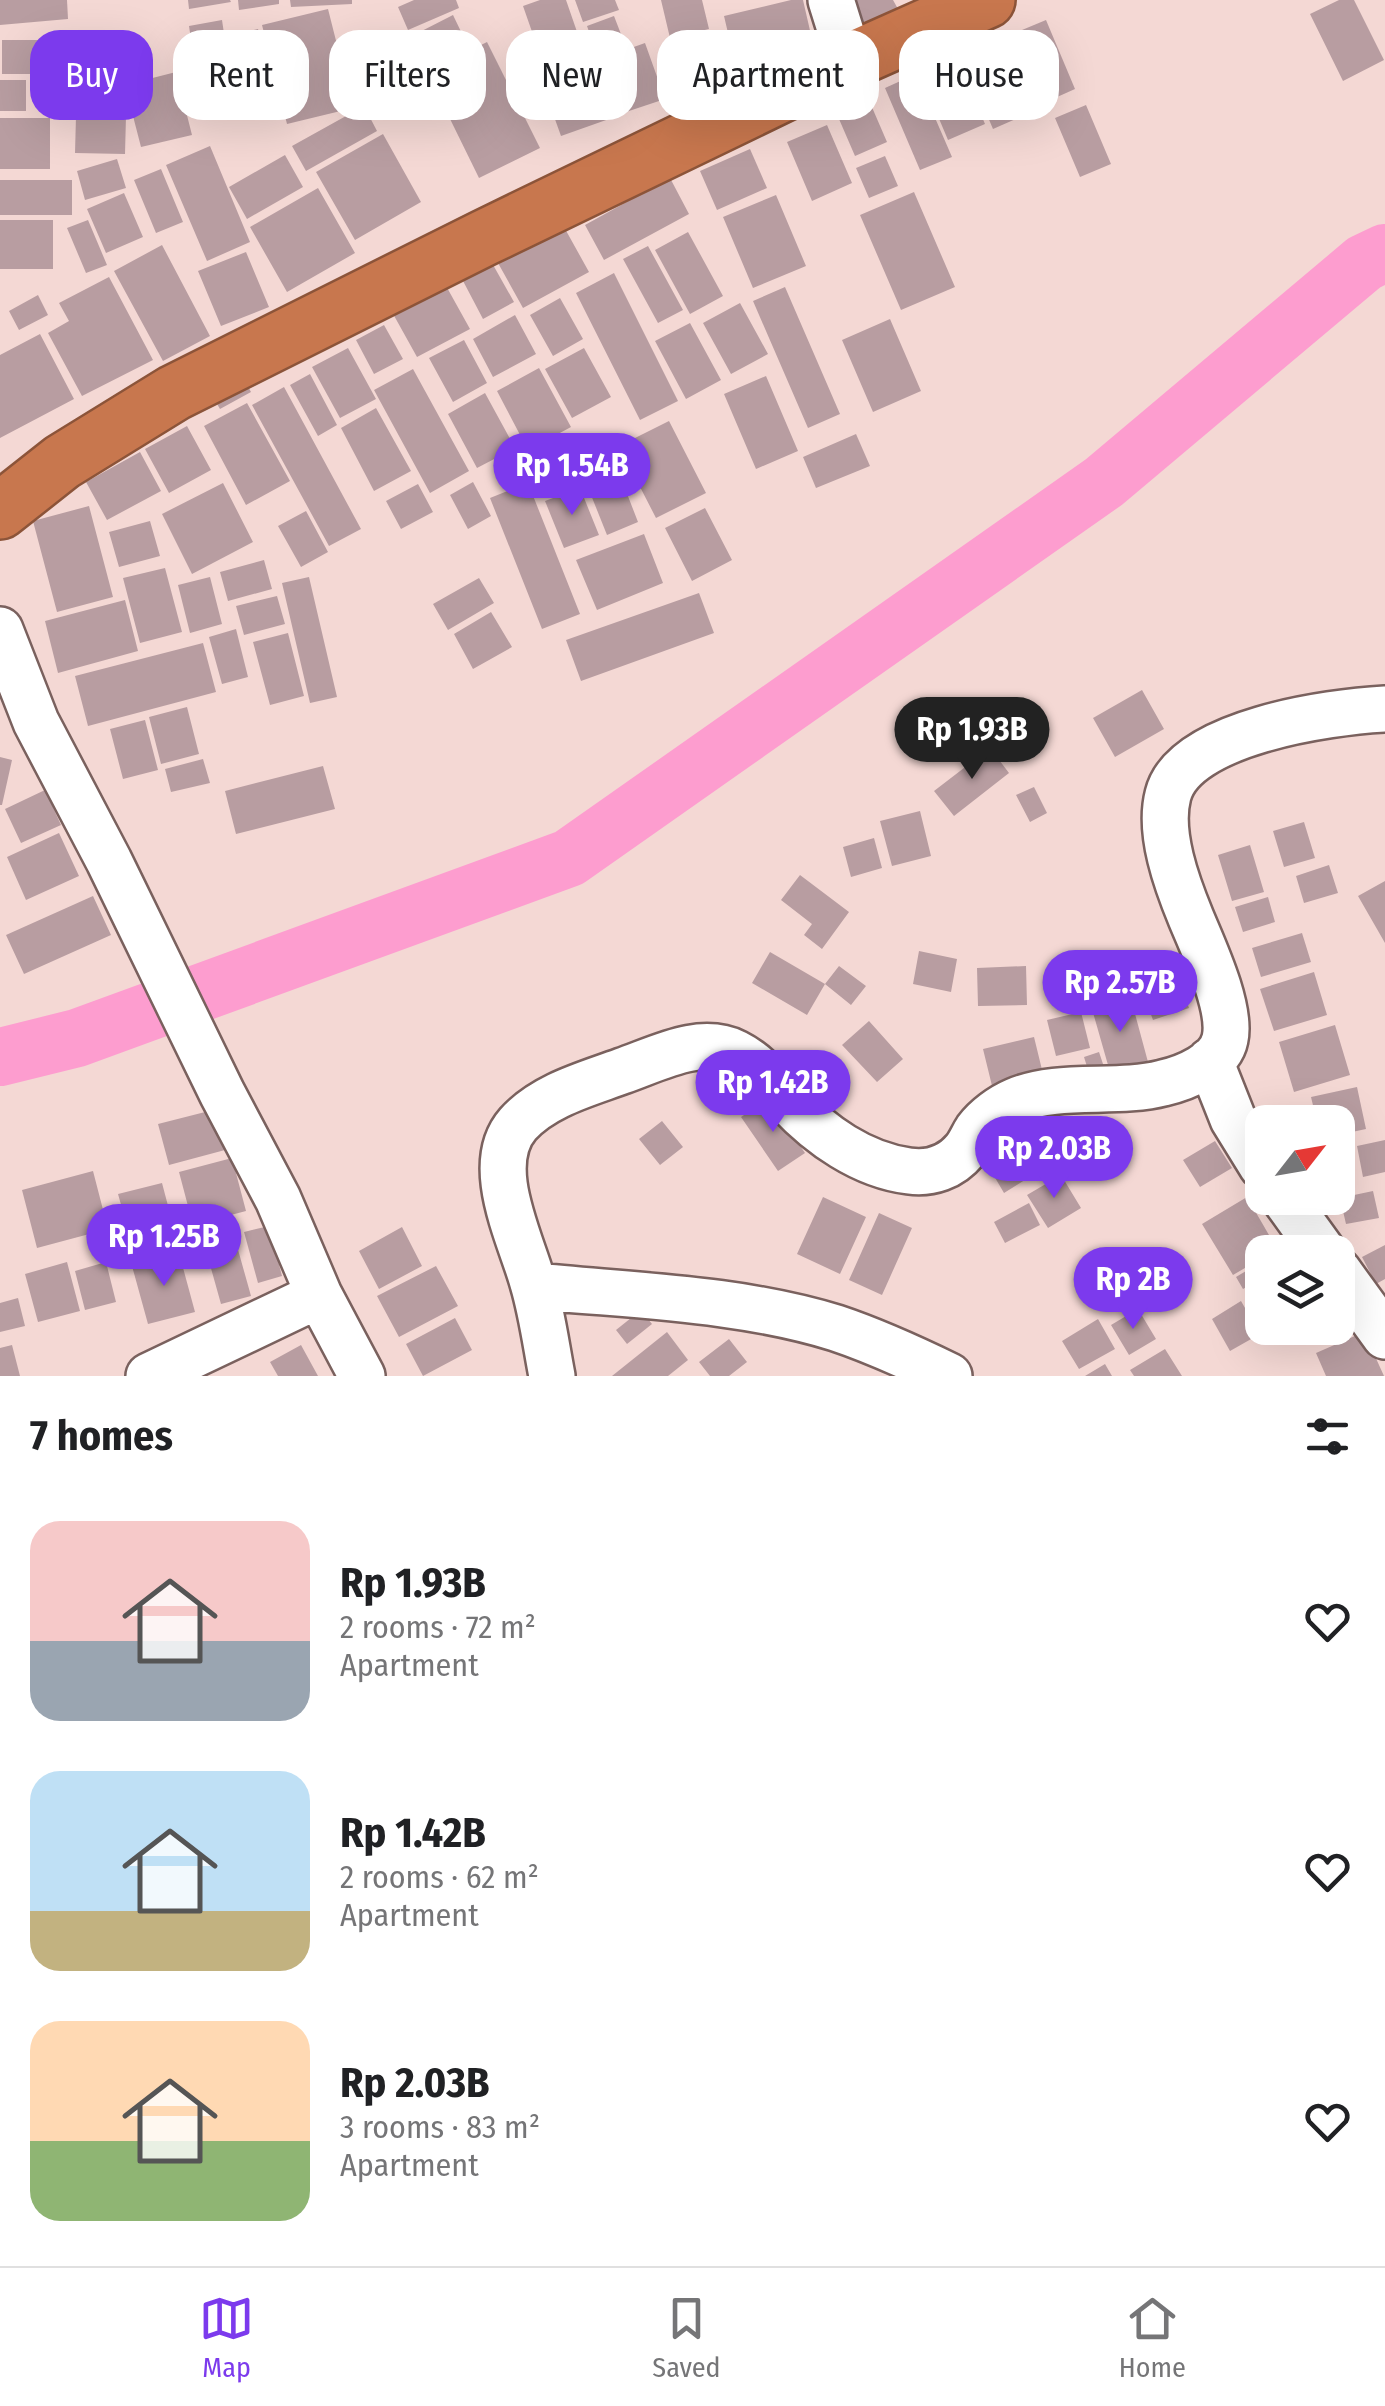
<!DOCTYPE html>
<meta charset="utf-8">
<style>
:root{--surface:#fff;--page:#f2f2f2;--text:#202124;--muted:#757577;--line:#e0e0e0;--accent:#7c3aed}
body{margin:0;font-family:"Fira Sans Condensed",sans-serif;background:var(--page);color:var(--text);height:100vh;display:flex;flex-direction:column;font-size:38px;white-space:nowrap}
*{box-sizing:border-box;margin:0}
p{font-size:32px;color:var(--muted)}
.icon{flex:none;width:55px;height:55px;fill:none;stroke:currentColor;stroke-width:2;stroke-linecap:round;stroke-linejoin:round}
.map{position:relative;height:1376px;overflow:hidden}
.panel{display:flex;flex-direction:column;background:var(--surface);flex:1}
.panel>*{flex:none}
.guide{position:absolute;left:30px;top:30px;width:1325px;height:90px;display:flex;gap:20px}
.needle{width:65px;rotate:59deg}
.buttons{position:absolute;left:1245px;top:1105px;display:grid;gap:20px}
.buttons a{display:grid;place-items:center;width:110px;height:110px;border-radius:20px;background:var(--surface);box-shadow:0 10px 40px #0002;font-size:50px}
.price{position:absolute;translate:-50% -85px;padding:0 22px;border-radius:35px;background:var(--accent);color:#fff;font-size:32px;line-height:65px;filter:drop-shadow(0 2px 5px #0008)}
.price::after{content:'';position:absolute;left:50%;top:60px;width:30px;height:22px;margin-left:-15px;background:inherit;clip-path:polygon(0 0,100% 0,50% 100%)}
.price.current{background:#222;color:#fff}
ul{padding:0;list-style:none}
li{display:flex;align-items:center;gap:30px;height:250px;padding:0 30px}
li span{display:grid;place-items:center;flex:none;width:280px;height:200px;border-radius:30px;color:#555}
li>.icon{margin-inline-start:auto}
span .icon{width:120px;height:120px;fill:#fffc;stroke-width:1}
li b{font-size:42px}
h2{display:flex;justify-content:space-between;align-items:center;height:120px;padding:0 30px;font-size:42px}
.tag{padding:0 35px;border-radius:30px;background:var(--surface);box-shadow:0 10px 40px #0002;font-size:35px;line-height:90px}
.tag.current{background:var(--accent);color:#fff}
.tabs{display:flex;justify-content:space-around;align-items:center;height:140px;border-top:2px solid var(--line);background:var(--surface);font-size:28px;color:var(--muted)}
.tabs a{display:grid;justify-items:center;gap:5px}
.tabs .current{color:var(--accent)}
.map>svg:first-child{display:block}
.lines{fill:none;stroke-linecap:round;stroke-linejoin:round}
.river{stroke:#fd9dcf;stroke-width:58}
.building{fill:#b89da1}
.minor-casing{stroke:#7a615e;stroke-width:50}
.highway-casing{stroke:#8c5439;stroke-width:60}
.minor{stroke:#fff;stroke-width:45}
.highway{stroke:#c8774e;stroke-width:55}
</style>
<div class="map">
<svg width="1385" height="1376" viewBox="0 0 1385 1376">
<rect width="100%" height="100%" fill="#f4d8d4"/>
<g class="lines">
<path class="river" d="M0 1057 77 1038 569 858 1104 482 1364 263 1385 253"/>
</g>
<path class="building" d="M0 0H67L68 19 0 25Z
M188 0H230L231 2 189 9Z
M238 0H279V4L239 10Z
M290 0H352V4L291 7Z
M414 0H456L459 8 408 30 398 7Z
M540 0H566L584 52 544 66 523 6Z
M575 0H615L619 10 583 22Z
M661 0H702L709 29 670 38Z
M791 0H803L814 48 736 67 724 16Z
M847 0H893L898 9 862 28Z
M1339 0H1354L1384 60 1343 81 1310 14Z
M328 9 353 108 287 124 262 25Z
M453 15 466 42 420 64 408 38Z
M614 16 624 42 596 52 587 26Z
M222 20 232 88 199 93 189 26Z
M1046 20 1075 89 1028 110 998 40Z
M258 29 273 85 243 93 228 36Z
M2 40H40L39 74H2Z
M487 42 540 148 479 178 427 72Z
M645 43 665 99 623 113 603 58Z
M988 43 1020 117 993 129 961 54Z
M50 54 84 55V102H49Z
M958 60 985 124 948 140 921 76Z
M591 66 609 119 561 136 542 83Z
M176 72 192 135 141 147 125 85Z
M916 74 952 157 920 170 885 88Z
M88 79 120 80V114L87 113Z
M0 80H26V111H0Z
M871 105 887 142 855 156 839 119Z
M1086 105 1111 164 1080 177 1055 118Z
M364 106 377 131 306 171 292 146Z
M76 116H126L125 154 75 153Z
M0 118H50V169H0Z
M827 125 852 183 812 201 787 142Z
M383 134 421 202 355 240 316 172Z
M210 146 250 242 207 261 166 165Z
M750 149 767 188 717 210 700 171Z
M285 155 303 187 247 219 229 187Z
M885 156 898 186 869 198 856 168Z
M117 159 126 188 85 200 77 171Z
M161 169 183 222 156 233 134 180Z
M670 178 689 214 604 260 585 225Z
M0 180H72V215H0Z
M318 188 355 253 287 292 250 227Z
M914 192 955 287 901 310 860 215Z
M124 193 143 237 106 253 87 209Z
M776 195 806 266 753 288 723 217Z
M0 220H53V269H0Z
M88 220 107 265 86 273 67 228Z
M564 227 589 272 523 308 498 263Z
M688 232 723 296 690 314 655 250Z
M162 245 210 336 163 361 114 271Z
M648 246 683 310 658 323 623 259Z
M246 252 269 307 221 326 198 271Z
M492 263 514 302 483 319 462 279Z
M614 273 678 401 640 420 576 293Z
M109 277 153 360 82 396 48 333 69 321 59 303Z
M445 284 470 329 417 357 392 312Z
M785 287 840 414 808 428 753 301Z
M38 295 48 315 19 330 9 311Z
M560 298 583 339 553 356 530 315Z
M740 303 768 354 731 374 703 323Z
M515 315 536 354 493 377 473 339Z
M890 319 921 391 873 412 842 340Z
M690 323 721 380 686 399 655 341Z
M384 325 403 359 374 374 356 340Z
M40 334 74 399 0 438V355Z
M464 340 487 383 453 402 429 358Z
M348 348 376 399 340 418 312 367Z
M584 348 611 397 572 418 545 369Z
M539 368 571 427 528 450 497 391Z
M413 369 469 471 430 493 374 390Z
M239 370 251 392 220 409 207 387Z
M310 374 337 425 318 436 290 385Z
M766 376 798 451 756 469 724 394Z
M284 387 361 529 329 546 252 405Z
M485 393 515 448 477 468 448 414Z
M247 403 290 481 246 505 204 426Z
M376 408 411 471 374 491 341 428Z
M669 421 706 493 656 518 619 446Z
M187 426 211 470 169 493 145 449Z
M856 434 870 466 816 488 803 457Z
M568 446 580 476 541 491 529 462Z
M140 452 161 491 107 520 86 482Z
M619 473 638 522 607 535 587 485Z
M473 482 491 516 468 529 450 495Z
M223 483 253 542 192 574 162 514Z
M528 483 580 614 542 629 490 498Z
M418 484 433 512 401 529 386 501Z
M580 488 599 535 564 548 545 501Z
M89 506 113 597 57 612 33 521Z
M705 508 732 560 692 581 665 528Z
M306 511 328 552 301 567 278 526Z
M150 521 160 556 119 567 109 532Z
M644 534 663 583 597 610 576 560Z
M264 560 272 589 228 601 220 572Z
M165 568 182 632 140 643 123 578Z
M210 577 222 624 190 633 178 585Z
M309 577 337 697 310 703 282 583Z
M479 578 494 603 448 630 433 604Z
M699 593 714 633 581 681 566 640Z
M277 596 285 624 244 635 236 606Z
M125 600 138 651 58 673 45 621Z
M491 612 512 647 473 669 454 634Z
M236 629 248 677 222 684 209 637Z
M288 633 304 696 270 705 253 642Z
M203 643 216 692 88 726 75 676Z
M1142 690 1164 729 1115 757 1093 718Z
M187 707 199 754 161 764 149 717Z
M145 720 158 770 123 779 110 729Z
M990 748 1009 773 954 816 934 791Z
M0 757 12 760 2 805H0Z
M203 759 210 783 171 792 165 769Z
M323 766 335 809 236 834 225 791Z
M1034 787 1047 813 1030 822 1016 795Z
M45 790 61 825 21 843 5 809Z
M920 811 931 856 892 866 880 821Z
M1304 822 1315 858 1284 867 1273 831Z
M59 833 79 876 26 900 7 857Z
M874 838 882 868 851 877 843 847Z
M1250 845 1264 892 1232 901 1218 855Z
M1329 865 1338 893 1304 903 1296 876Z
M800 875 849 912 822 949 804 935 812 924 781 900Z
M1385 881V943L1358 896Z
M93 896 111 935 24 974 6 935Z
M1268 897 1275 922 1243 932 1235 907Z
M1302 933 1311 962 1261 977 1252 948Z
M919 951 957 959 951 992 913 984Z
M770 952 825 984 807 1015 752 983Z
M1171 956 1189 1008 1153 1020 1134 969Z
M839 966 866 986 851 1005 825 984Z
M1026 966 1027 1005 978 1006 977 968Z
M1314 972 1327 1015 1274 1031 1260 989Z
M1131 999 1148 1062 1110 1072 1092 1009Z
M1081 1012 1090 1048 1056 1056 1047 1020Z
M869 1021 903 1059 877 1082 842 1045Z
M1335 1025 1350 1075 1294 1092 1279 1042Z
M1034 1037 1045 1082 994 1094 983 1049Z
M1099 1052 1104 1067 1089 1073 1084 1057Z
M1357 1087 1366 1129 1338 1135V1122H1317L1311 1097Z
M768 1099 805 1153 778 1171 741 1117Z
M213 1110 225 1150 169 1165 158 1124Z
M662 1121 683 1147 660 1165 639 1139Z
M1044 1121 1065 1155 1004 1193 983 1157Z
M1385 1140V1172L1363 1177 1357 1146Z
M1215 1141 1232 1168 1200 1187 1183 1160Z
M232 1158 246 1211 193 1225 179 1172Z
M93 1171 108 1229 37 1248 22 1190Z
M1061 1175 1081 1208 1048 1228 1027 1195Z
M162 1183 176 1236 133 1247 118 1194Z
M1373 1191 1379 1218 1346 1224 1340 1198Z
M823 1197 866 1217 840 1274 797 1254Z
M1247 1197 1277 1249 1271 1252H1262V1258L1233 1275 1202 1224Z
M1029 1203 1040 1225 1005 1243 994 1222Z
M879 1213 912 1228 882 1295 849 1280Z
M269 1226 282 1276 258 1283 244 1232Z
M402 1227 422 1266 379 1289 359 1251Z
M1385 1245V1279L1376 1284 1362 1257Z
M237 1246 251 1296 221 1304 207 1254Z
M179 1253 195 1312 148 1324 132 1266Z
M67 1262 80 1311 38 1322 25 1274Z
M106 1262 116 1302 85 1310 75 1271Z
M1261 1262 1262 1278 1243 1289 1236 1277Z
M436 1266 458 1306 399 1337 377 1296Z
M18 1298 25 1326 0 1332V1303Z
M1241 1301 1260 1334 1230 1351 1212 1319Z
M1138 1309 1156 1339 1129 1355 1111 1325Z
M641 1310 652 1324 627 1344 616 1330Z
M455 1318 472 1350 423 1376 406 1344Z
M1098 1319 1115 1349 1079 1369 1062 1341Z
M1274 1328H1314V1329L1277 1338Z
M667 1332 688 1360 668 1376H612Z
M1364 1332 1384 1376H1326L1316 1353Z
M729 1339 747 1362 729 1376H710L699 1362Z
M12 1345 20 1376H0V1348Z
M301 1345 318 1376H278L270 1362Z
M1165 1349 1182 1376H1134L1130 1370Z
M1105 1364 1112 1376H1085Z"/>
<g class="lines">
<g class="minor-casing">
<path id="minor" d="M831 0 850 61
M0 630 36 722 109 861 222 1093 278 1199 319 1295 362 1376
M1210 1061 1233 1119 1262 1166
M1284 1198 1323 1252
M1338 1271 1385 1336
M534 1286C635 1296 739 1298 836 1328 875 1341 912 1358 949 1376
M149 1376 319 1295
M552 1376C546 1345 542 1313 533 1283 521 1239 482 1165 518 1124 544 1095 587 1084 622 1071 657 1059 700 1035 736 1053 758 1064 772 1083 788 1101 820 1135 862 1165 909 1171 931 1174 951 1167 965 1150 970 1144 973 1136 977 1130 986 1118 1001 1107 1015 1101 1058 1082 1117 1095 1163 1083 1185 1078 1220 1064 1225 1039 1232 1008 1203 947 1191 918 1177 884 1158 833 1168 795 1184 732 1329 712 1385 709"/>
</g>
<g class="highway-casing">
<path id="highway" d="M0 511 62 462 174 393 484 238 850 61 987 0"/>
</g>
<use href="#minor" class="minor"/>
<use href="#highway" class="highway"/>
</g>
</svg>
<div class="buttons">
<a><svg class="needle" viewBox="-14 -14 28 28"><path d="M0-13l5 13h-10z" fill="#e53935"/><path d="M0 13l5-13h-10z" fill="#757577"/></svg></a>
<a><svg class="icon" aria-label="layers" viewBox="0 0 24 24"><path d="M12 4l9 5-9 5-9-5zM3 14l9 5 9-5"/></svg></a>
</div>
<b class="price" style="left:572px;top:518px">Rp 1.54B</b>
<b class="price current" style="left:972px;top:782px">Rp 1.93B</b>
<b class="price" style="left:1120px;top:1035px">Rp 2.57B</b>
<b class="price" style="left:773px;top:1135px">Rp 1.42B</b>
<b class="price" style="left:1054px;top:1201px">Rp 2.03B</b>
<b class="price" style="left:164px;top:1289px">Rp 1.25B</b>
<b class="price" style="left:1133px;top:1332px">Rp 2B</b>
<div class="guide">
<a class="tag current">Buy</a>
<a class="tag">Rent</a>
<a class="tag">Filters</a>
<a class="tag">New</a>
<a class="tag">Apartment</a>
<a class="tag">House</a>
</div>
</div>
<section class="panel">
<h2>7 homes<svg class="icon" aria-label="filters" viewBox="0 0 24 24"><path d="M4 7h16M4 17h16"/><circle cx="9" cy="7" r="2"/><circle cx="15" cy="17" r="2"/></svg></h2>
<ul>
<li><span style="background:linear-gradient(#f6c9c9 60%,#9aa5b1 0)"><svg class="icon" aria-label="home" viewBox="0 0 24 24"><path d="M3 11l9-7 9 7M6 9v11h12V9"/></svg></span><div><b>Rp 1.93B</b><p>2 rooms · 72 m²</p><p>Apartment</p></div><svg class="icon" aria-label="heart" viewBox="0 0 24 24"><path d="M12 20l-8-8c-3-5 5-10 8-4 3-6 11-1 8 4z"/></svg></li>
<li><span style="background:linear-gradient(#bfe0f5 70%,#c2b280 0)"><svg class="icon" aria-label="home" viewBox="0 0 24 24"><path d="M3 11l9-7 9 7M6 9v11h12V9"/></svg></span><div><b>Rp 1.42B</b><p>2 rooms · 62 m²</p><p>Apartment</p></div><svg class="icon" aria-label="heart" viewBox="0 0 24 24"><path d="M12 20l-8-8c-3-5 5-10 8-4 3-6 11-1 8 4z"/></svg></li>
<li><span style="background:linear-gradient(#ffd9b3 60%,#8fb573 0)"><svg class="icon" aria-label="home" viewBox="0 0 24 24"><path d="M3 11l9-7 9 7M6 9v11h12V9"/></svg></span><div><b>Rp 2.03B</b><p>3 rooms · 83 m²</p><p>Apartment</p></div><svg class="icon" aria-label="heart" viewBox="0 0 24 24"><path d="M12 20l-8-8c-3-5 5-10 8-4 3-6 11-1 8 4z"/></svg></li>
</ul>
</section>
<nav class="tabs">
<a class="current"><svg class="icon" aria-label="map" viewBox="0 0 24 24"><path d="M3 6l6-2 6 2 6-2v14l-6 2-6-2-6 2zM9 4v14M15 6v14"/></svg>Map</a>
<a><svg class="icon" aria-label="saved" viewBox="0 0 24 24"><path d="M7 4h10v16l-5-4-5 4z"/></svg>Saved</a>
<a><svg class="icon" aria-label="home" viewBox="0 0 24 24"><path d="M3 11l9-7 9 7M6 9v11h12V9"/></svg>Home</a>
</nav>
